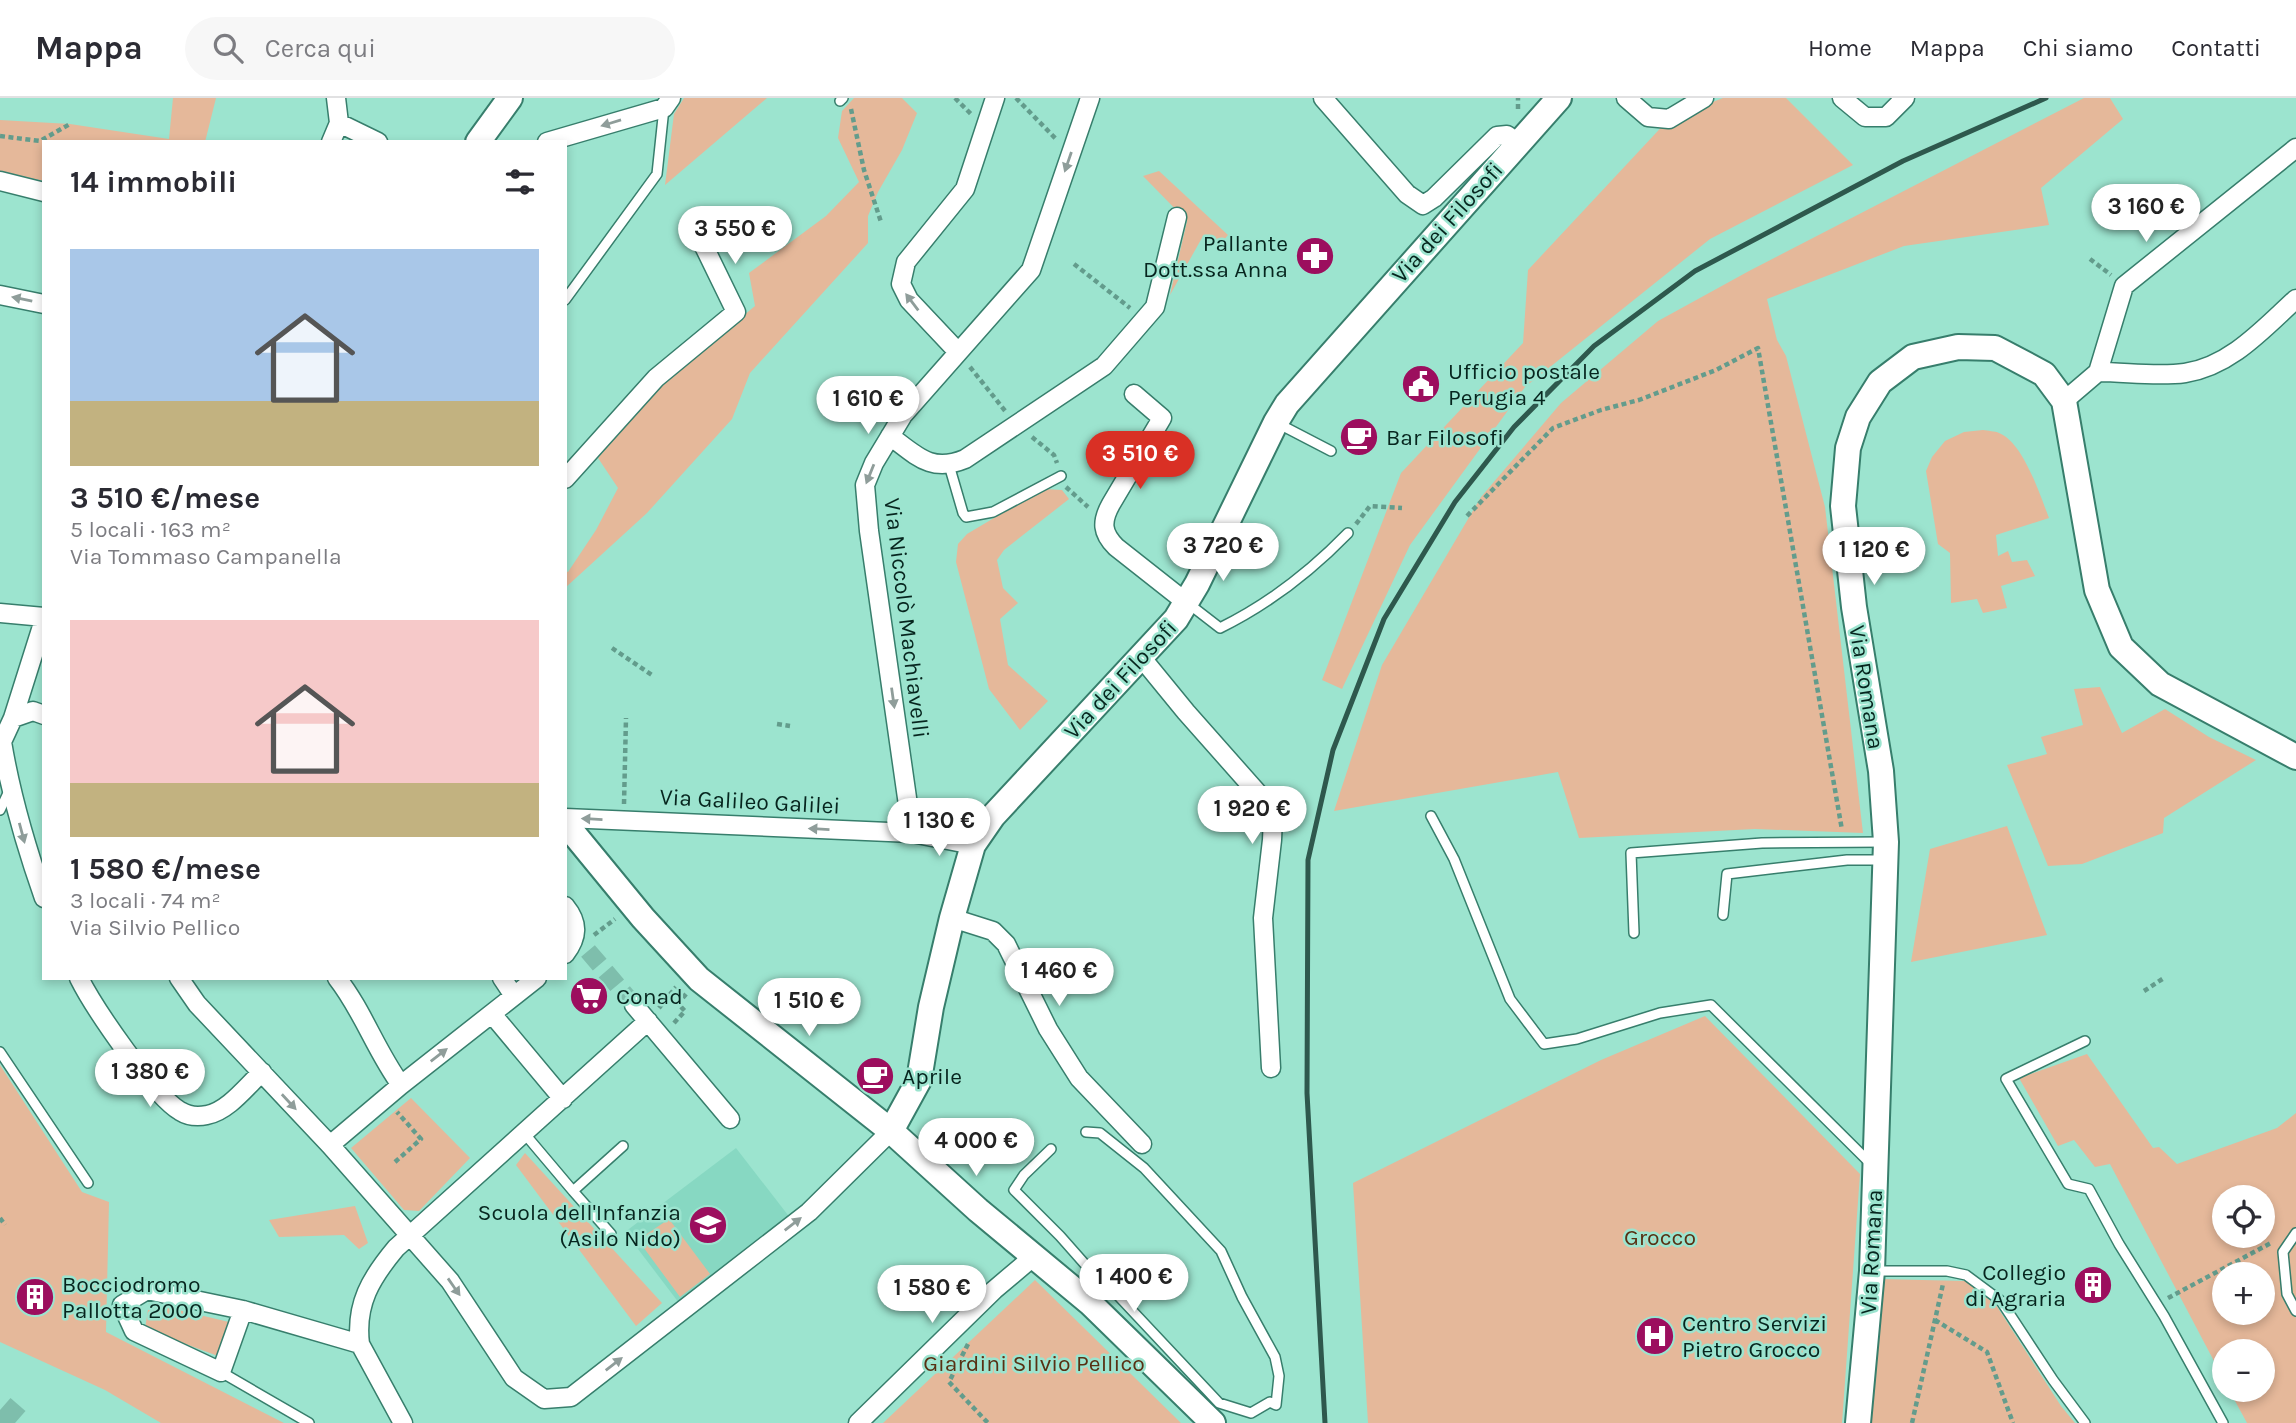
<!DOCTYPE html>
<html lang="it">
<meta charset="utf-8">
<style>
:root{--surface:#fff;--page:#f7f7f7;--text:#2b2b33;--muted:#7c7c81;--line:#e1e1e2;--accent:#d93025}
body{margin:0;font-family:Karla,sans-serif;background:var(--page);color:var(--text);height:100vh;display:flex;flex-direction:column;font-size:26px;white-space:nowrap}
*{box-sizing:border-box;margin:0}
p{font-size:23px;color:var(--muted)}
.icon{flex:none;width:38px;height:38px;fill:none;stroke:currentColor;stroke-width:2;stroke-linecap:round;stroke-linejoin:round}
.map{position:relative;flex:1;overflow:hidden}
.details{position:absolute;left:42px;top:42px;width:525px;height:840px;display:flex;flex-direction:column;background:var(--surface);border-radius:0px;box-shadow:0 4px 10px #0003}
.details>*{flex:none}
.tools{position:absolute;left:2212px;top:1087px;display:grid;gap:14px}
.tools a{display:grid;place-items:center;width:63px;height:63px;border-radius:50%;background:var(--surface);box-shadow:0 4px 10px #0003;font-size:35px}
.price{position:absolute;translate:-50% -60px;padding:0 16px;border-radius:24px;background:#fff;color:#222;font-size:23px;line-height:46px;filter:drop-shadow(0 2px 4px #0008)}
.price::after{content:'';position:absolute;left:50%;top:42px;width:21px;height:16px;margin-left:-10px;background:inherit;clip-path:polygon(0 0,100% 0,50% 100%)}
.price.on{background:var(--accent);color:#fff}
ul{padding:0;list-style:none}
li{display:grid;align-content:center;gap:14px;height:371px;padding:0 28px}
li span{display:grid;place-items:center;height:217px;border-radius:0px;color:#555}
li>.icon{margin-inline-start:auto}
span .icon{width:126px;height:126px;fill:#fffc;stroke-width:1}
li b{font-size:30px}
h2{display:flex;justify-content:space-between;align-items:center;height:84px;padding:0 28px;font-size:30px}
header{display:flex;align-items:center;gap:42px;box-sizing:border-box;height:98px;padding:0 35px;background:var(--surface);border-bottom:2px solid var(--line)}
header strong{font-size:33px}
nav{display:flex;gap:38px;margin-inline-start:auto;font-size:24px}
.search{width:490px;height:63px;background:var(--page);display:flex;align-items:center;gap:18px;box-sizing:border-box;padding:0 24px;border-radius:38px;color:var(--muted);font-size:26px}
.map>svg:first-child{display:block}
.built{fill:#87d8c2}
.green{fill:#e5b89a;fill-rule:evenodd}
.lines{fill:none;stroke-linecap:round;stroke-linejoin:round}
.street-tunnel{stroke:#7ebeac;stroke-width:18;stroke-dasharray:18 9;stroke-linecap:butt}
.highway-tunnel{stroke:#7ebeac;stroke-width:32;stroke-dasharray:32 16;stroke-linecap:butt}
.lane-casing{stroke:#377e6c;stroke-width:12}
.street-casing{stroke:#377e6c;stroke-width:21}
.secondary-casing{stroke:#377e6c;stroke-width:28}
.path{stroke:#639c8c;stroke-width:4.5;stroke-dasharray:5 3.5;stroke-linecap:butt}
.lane{stroke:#fff;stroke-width:9}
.street{stroke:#fff;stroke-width:18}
.secondary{stroke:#fff;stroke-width:24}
.rail{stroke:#2e584d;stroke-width:5}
.oneway{fill:#8f9d9a}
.labels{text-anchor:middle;stroke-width:5;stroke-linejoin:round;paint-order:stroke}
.street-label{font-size:23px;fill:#06251e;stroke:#9ce4cf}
.poi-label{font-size:23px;fill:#06251e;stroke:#9ce4cf;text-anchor:start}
.park-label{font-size:23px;fill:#583013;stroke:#9ce4cf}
</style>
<header>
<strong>Mappa</strong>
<div class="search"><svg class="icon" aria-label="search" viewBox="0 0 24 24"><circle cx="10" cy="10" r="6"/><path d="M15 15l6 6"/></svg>Cerca qui</div>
<nav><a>Home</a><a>Mappa</a><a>Chi siamo</a><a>Contatti</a></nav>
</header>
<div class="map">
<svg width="2296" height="1325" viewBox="0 0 2296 1325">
<rect width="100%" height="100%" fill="#9ce4cf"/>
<path class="built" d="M736 1050 791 1121 679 1205 625 1134Z"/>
<path class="green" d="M173 0H216L205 44H44V83L0 73V22L70 26 169 41Z
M684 0H767L665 87 674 16Z
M854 0H902L917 15 902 52 878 94 868 118V145L750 275 732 321 647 415 565 490V473L568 474 596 432 618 390 598 360 662 285 755 208 749 175 826 118 859 84 838 40 842 13Z
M1723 0H1786L1853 67 1710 141 1525 289 1410 447 1342 591 1322 582 1401 375 1523 245 1528 172 1669 21Z
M2084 0H2110L2123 21 2041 90 2049 127 1904 148 1767 201 1777 242 1786 258 1825 409 1863 735 1755 731 1579 740 1558 674 1334 713 1382 567 1481 399 1561 305 1658 223 1749 173Z
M1159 73 1228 137 1217 150 1203 138 1170 197 1187 123 1143 78Z
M1983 332C1988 333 1995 333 1999 335 2023 344 2040 397 2049 420L1996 437 1998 458 2008 453 2012 464 2027 462 2035 478 2001 488 2007 510 1983 515 1977 501 1951 505 1950 455 1938 446 1926 373 1932 359 1945 343 1964 334Z
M1043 391 1062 392 1069 401 1004 452 997 462 1003 490 1018 505 1000 521 1008 567 1048 603 1020 632 989 591 956 464 958 446 967 436Z
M2100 589 2122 635 2165 611 2209 639 2256 662 2164 720 2163 735 2082 766 2048 768 2007 667 2047 656 2041 639 2083 627 2074 591Z
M2007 728 2047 837 1911 864 1930 751Z
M1705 918 1860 1076 1842 1325H1368L1353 1085 1601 962Z
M2087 956 2153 1050 2159 1049 2177 1066 2277 1030 2296 1015V1325H2247L2229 1292H2263V1253H2224V1282L2110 1066 2095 1069 2074 1042 2058 1048 2019 980ZM2224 1099H2263V1138H2224ZM2224 1176H2263V1214H2224Z
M0 967 82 1094 109 1104 106 1234 284 1325H161L105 1292 0 1244Z
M411 1000 470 1060 419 1113 404 1112 351 1050Z
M525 1055 662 1205 636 1228 516 1067Z
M355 1108 368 1145 359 1151 344 1137 279 1139 269 1122Z
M669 1121 710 1176 680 1199 638 1142Z
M1880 1181 1965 1183 1996 1207 2061 1308 2075 1325H1868Z
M1035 1182 1181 1325H883Z
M149 1205 229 1224 218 1258 145 1231Z"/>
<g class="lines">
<path class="street-tunnel" d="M588 853 634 907"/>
<path class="highway-tunnel" d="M0 1312 15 1325"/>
<g class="lane-casing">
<path id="lane" d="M840 3 843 0
M565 202 657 76 664 10
M1277 325 1331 353
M949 367 963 415 966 419 993 414 1061 378
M1189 506 1220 530C1267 507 1311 473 1348 435
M0 712 9 693
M1431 718 1454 761 1510 901 1544 946 1577 941 1660 915 1711 907 1872 1067
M1723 817 1727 776 1847 762H1885
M1634 835 1631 755 1762 745 1885 744
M2085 943 2006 981 2068 1086 2089 1091 2119 1146 2164 1218 2223 1325
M0 954 88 1085
M524 1035 573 1093 623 1048
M1051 1051 1024 1077 1014 1092 1060 1138 1098 1181 1110 1189 1219 1305 1251 1315 1270 1304 1276 1307 1279 1278 1275 1259 1242 1199 1221 1153 1144 1070 1100 1035 1086 1034
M573 1093 611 1136
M2296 1135 2283 1154 2287 1196 2296 1213
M1873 1173H1947L1966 1177 2001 1203 2053 1282 2085 1325
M221 1274 309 1325"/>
</g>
<g class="street-casing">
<path id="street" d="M336 0 339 25 378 44
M1323 0 1407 96 1423 107 1434 100 1497 38 1507 37 1518 45
M1626 0 1648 19 1669 21 1704 0
M1842 0 1865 19H1886L1905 0
M331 44 339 25
M547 44 664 10 671 0
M0 83 44 94
M0 197 44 206
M958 254 909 202 901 186 906 164 965 91 995 0
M2098 274C2126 274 2157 279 2185 275 2231 268 2264 230 2296 201
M1134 296 1162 320 1111 406C1101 424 1102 435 1116 449L1187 505
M2064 303 2098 274 2124 188 2296 50
M890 338C917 358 931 375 965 361L1104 268 1155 209 1177 119
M565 381 656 280 736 214 699 138
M0 515 44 519
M1141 559 1186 614 1263 701 1273 718 1272 742 1263 820 1271 970
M13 620 44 522
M2 644C11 698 26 749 44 800
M0 648 13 620 33 613 44 617
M565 720 912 735 973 747
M912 735 869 433 865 387 874 365 903 317 1031 172 1090 0
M565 808C579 825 578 839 565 856
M952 820 993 833 1006 846 1048 931 1079 980 1142 1046
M79 880C94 910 154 998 180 1013 188 1018 198 1019 207 1017 228 1013 246 989 262 974
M179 880 197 906 330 1047 450 1183 514 1280 544 1301 571 1299 809 1114 891 1033
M337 880C363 913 376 953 401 987
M502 880 514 898
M634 907 730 1021
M492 916 563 1001
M330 1047 401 987 537 880
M243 1212 221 1274 134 1233 122 1207 147 1192 243 1212 360 1246C355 1206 371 1180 396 1150L648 923
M360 1246 403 1325
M858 1325 994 1192 1033 1159"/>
</g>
<g class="secondary-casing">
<path id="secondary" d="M478 44 510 0
M565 725 643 820 699 881 891 1033 978 1112 1090 1205 1213 1325
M891 1033 919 982 931 909 952 820 973 747 993 718 1176 521 1197 486 1276 324 1287 306 1559 0
M1858 1325 1872 1173 1886 744 1881 673 1854 509 1843 408 1848 350 1858 319 1880 284 1913 259 1958 249 1995 250 2044 276 2064 303 2097 492 2121 549 2160 586 2296 659"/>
</g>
<path class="path" d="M955 0 971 16
M1016 0 1057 42
M851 11 864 72 881 124
M1518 11V0
M0 38 40 43 70 26
M2090 161 2111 177
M1074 166 1130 210
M970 269 1006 314
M1032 339 1054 357 1057 365
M1066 389 1088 409
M1467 418 1553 330 1601 312 1639 302 1716 272 1758 250 1842 732
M1356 426 1370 408 1402 410
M612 550 652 577
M777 626 790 628
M624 706 626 620
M594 837 615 821
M2144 893 2164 880
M659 910 676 889
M674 925 685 913 678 906 686 896
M395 1064 421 1041 397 1014
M0 1120 5 1127
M2168 1200 2271 1145
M1935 1222 1987 1254 2013 1325
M968 1246 949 1284 988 1325
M1912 1325 1943 1186"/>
<use href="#lane" class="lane"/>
<use href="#street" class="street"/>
<use href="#secondary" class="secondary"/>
<path class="rail" d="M1325 1325 1307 995 1308 762 1333 652 1384 521 1455 404 1514 329 1594 248 1695 173 1903 63 2046 0"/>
</g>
<defs><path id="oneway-solid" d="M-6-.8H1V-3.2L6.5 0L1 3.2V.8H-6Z" transform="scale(1.75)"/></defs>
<g class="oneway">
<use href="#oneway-solid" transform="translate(611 25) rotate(163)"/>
<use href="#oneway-solid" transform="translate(1068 64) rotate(109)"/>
<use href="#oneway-solid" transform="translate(22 201) rotate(-168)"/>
<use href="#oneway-solid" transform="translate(912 204) rotate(-127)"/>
<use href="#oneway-solid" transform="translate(870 376) rotate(112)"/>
<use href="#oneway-solid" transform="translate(893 600) rotate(82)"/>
<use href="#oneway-solid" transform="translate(592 721) rotate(-177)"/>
<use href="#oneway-solid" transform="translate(819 731) rotate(-177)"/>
<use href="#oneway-solid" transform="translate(22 735) rotate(75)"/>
<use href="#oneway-solid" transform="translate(439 957) rotate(-38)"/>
<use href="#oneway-solid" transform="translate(289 1004) rotate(47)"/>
<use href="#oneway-solid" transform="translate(793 1126) rotate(-38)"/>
<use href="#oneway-solid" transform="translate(454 1189) rotate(55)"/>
<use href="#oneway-solid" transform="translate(614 1266) rotate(-38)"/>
</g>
<defs>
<g id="pharmacy-disc" transform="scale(2.0125)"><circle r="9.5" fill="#9c0e5e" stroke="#9ce4cf"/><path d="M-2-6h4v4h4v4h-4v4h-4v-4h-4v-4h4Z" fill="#fff"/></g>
<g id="civic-disc" transform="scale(2.0125)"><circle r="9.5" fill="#9c0e5e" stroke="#9ce4cf"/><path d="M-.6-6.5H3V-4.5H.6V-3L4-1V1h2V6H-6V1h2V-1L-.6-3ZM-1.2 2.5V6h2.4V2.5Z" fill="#fff"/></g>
<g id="cafe-disc" transform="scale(2.0125)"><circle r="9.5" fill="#9c0e5e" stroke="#9ce4cf"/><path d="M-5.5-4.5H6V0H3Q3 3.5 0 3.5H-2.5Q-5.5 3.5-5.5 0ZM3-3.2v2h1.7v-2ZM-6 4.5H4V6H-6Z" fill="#fff"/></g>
<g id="supermarket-disc" transform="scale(2.0125)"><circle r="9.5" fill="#9c0e5e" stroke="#9ce4cf"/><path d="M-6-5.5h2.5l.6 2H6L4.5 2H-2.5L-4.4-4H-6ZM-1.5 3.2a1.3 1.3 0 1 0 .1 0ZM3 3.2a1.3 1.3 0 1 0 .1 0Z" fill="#fff"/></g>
<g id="school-disc" transform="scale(2.0125)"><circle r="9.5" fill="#9c0e5e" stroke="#9ce4cf"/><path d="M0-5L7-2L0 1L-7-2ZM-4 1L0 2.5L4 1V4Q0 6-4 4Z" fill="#fff"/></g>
<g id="building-disc" transform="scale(2.0125)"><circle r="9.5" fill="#9c0e5e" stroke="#9ce4cf"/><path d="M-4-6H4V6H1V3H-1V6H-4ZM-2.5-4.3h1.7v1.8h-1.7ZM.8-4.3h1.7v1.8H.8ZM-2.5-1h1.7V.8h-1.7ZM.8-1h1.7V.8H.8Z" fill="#fff"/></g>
<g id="hospital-disc" transform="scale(2.0125)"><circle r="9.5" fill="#9c0e5e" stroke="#9ce4cf"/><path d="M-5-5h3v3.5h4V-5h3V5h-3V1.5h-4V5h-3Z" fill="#fff"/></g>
</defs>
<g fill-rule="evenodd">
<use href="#pharmacy-disc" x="1315" y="158"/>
<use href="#civic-disc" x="1421" y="286"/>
<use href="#cafe-disc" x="1359" y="339"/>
<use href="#supermarket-disc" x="589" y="898"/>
<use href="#cafe-disc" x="875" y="978"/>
<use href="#school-disc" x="708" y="1127"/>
<use href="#building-disc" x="2093" y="1187"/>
<use href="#building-disc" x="35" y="1199"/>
<use href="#hospital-disc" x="1655" y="1238"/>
</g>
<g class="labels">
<g class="street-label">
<text transform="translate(1447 124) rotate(-48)" y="8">Via dei Filosofi</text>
<text transform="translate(907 520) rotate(83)" y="8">Via Niccolò Machiavelli</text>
<text transform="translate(1120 581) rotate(-47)" y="8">Via dei Filosofi</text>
<text transform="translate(1867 589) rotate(81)" y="8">Via Romana</text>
<text transform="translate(750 703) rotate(3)" y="8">Via Galileo Galilei</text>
<text transform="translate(1871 1154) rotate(-87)" y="8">Via Romana</text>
</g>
<g class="poi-label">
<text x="1288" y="153" text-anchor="end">Pallante<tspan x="1288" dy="26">Dott.ssa Anna</tspan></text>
<text x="1448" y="281">Ufficio postale<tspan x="1448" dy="26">Perugia 4</tspan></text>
<text x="1386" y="347">Bar Filosofi</text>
<text x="616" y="906">Conad</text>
<text x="902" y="986">Aprile</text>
<text x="681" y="1122" text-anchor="end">Scuola dell'Infanzia<tspan x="681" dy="26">(Asilo Nido)</tspan></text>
<text x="2066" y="1182" text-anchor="end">Collegio<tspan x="2066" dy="26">di Agraria</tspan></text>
<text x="62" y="1194">Bocciodromo<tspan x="62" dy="26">Pallotta 2000</tspan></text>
<text x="1682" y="1233">Centro Servizi<tspan x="1682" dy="26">Pietro Grocco</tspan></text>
</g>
<g class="park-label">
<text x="1660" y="1147">Grocco</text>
<text x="1034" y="1273">Giardini Silvio Pellico</text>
</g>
</g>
</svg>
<div class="tools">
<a><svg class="icon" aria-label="locate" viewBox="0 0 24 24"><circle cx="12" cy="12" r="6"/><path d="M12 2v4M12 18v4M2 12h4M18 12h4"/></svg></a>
<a>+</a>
<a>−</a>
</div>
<b class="price" style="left:2146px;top:146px">3 160 €</b>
<b class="price" style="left:735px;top:168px">3 550 €</b>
<b class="price" style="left:868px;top:338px">1 610 €</b>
<b class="price on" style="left:1140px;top:393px">3 510 €</b>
<b class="price" style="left:1223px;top:485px">3 720 €</b>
<b class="price" style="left:1874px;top:489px">1 120 €</b>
<b class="price" style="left:1252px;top:748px">1 920 €</b>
<b class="price" style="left:939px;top:760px">1 130 €</b>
<b class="price" style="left:1059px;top:910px">1 460 €</b>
<b class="price" style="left:809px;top:940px">1 510 €</b>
<b class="price" style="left:150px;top:1011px">1 380 €</b>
<b class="price" style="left:976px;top:1080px">4 000 €</b>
<b class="price" style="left:1134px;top:1216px">1 400 €</b>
<b class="price" style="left:932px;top:1227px">1 580 €</b>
<section class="details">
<h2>14 immobili<svg class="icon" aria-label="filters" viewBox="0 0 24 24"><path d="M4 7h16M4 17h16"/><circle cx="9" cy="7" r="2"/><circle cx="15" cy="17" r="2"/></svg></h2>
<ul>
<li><span style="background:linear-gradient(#a9c7e8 70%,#c2b280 0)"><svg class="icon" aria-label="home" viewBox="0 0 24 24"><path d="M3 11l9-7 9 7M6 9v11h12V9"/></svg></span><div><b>3 510 €/mese</b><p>5 locali · 163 m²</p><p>Via Tommaso Campanella</p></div></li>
<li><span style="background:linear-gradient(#f6c9c9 75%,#c2b280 0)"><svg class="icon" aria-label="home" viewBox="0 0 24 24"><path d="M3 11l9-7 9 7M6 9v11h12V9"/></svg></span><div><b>1 580 €/mese</b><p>3 locali · 74 m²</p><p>Via Silvio Pellico</p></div></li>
</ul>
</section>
</div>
